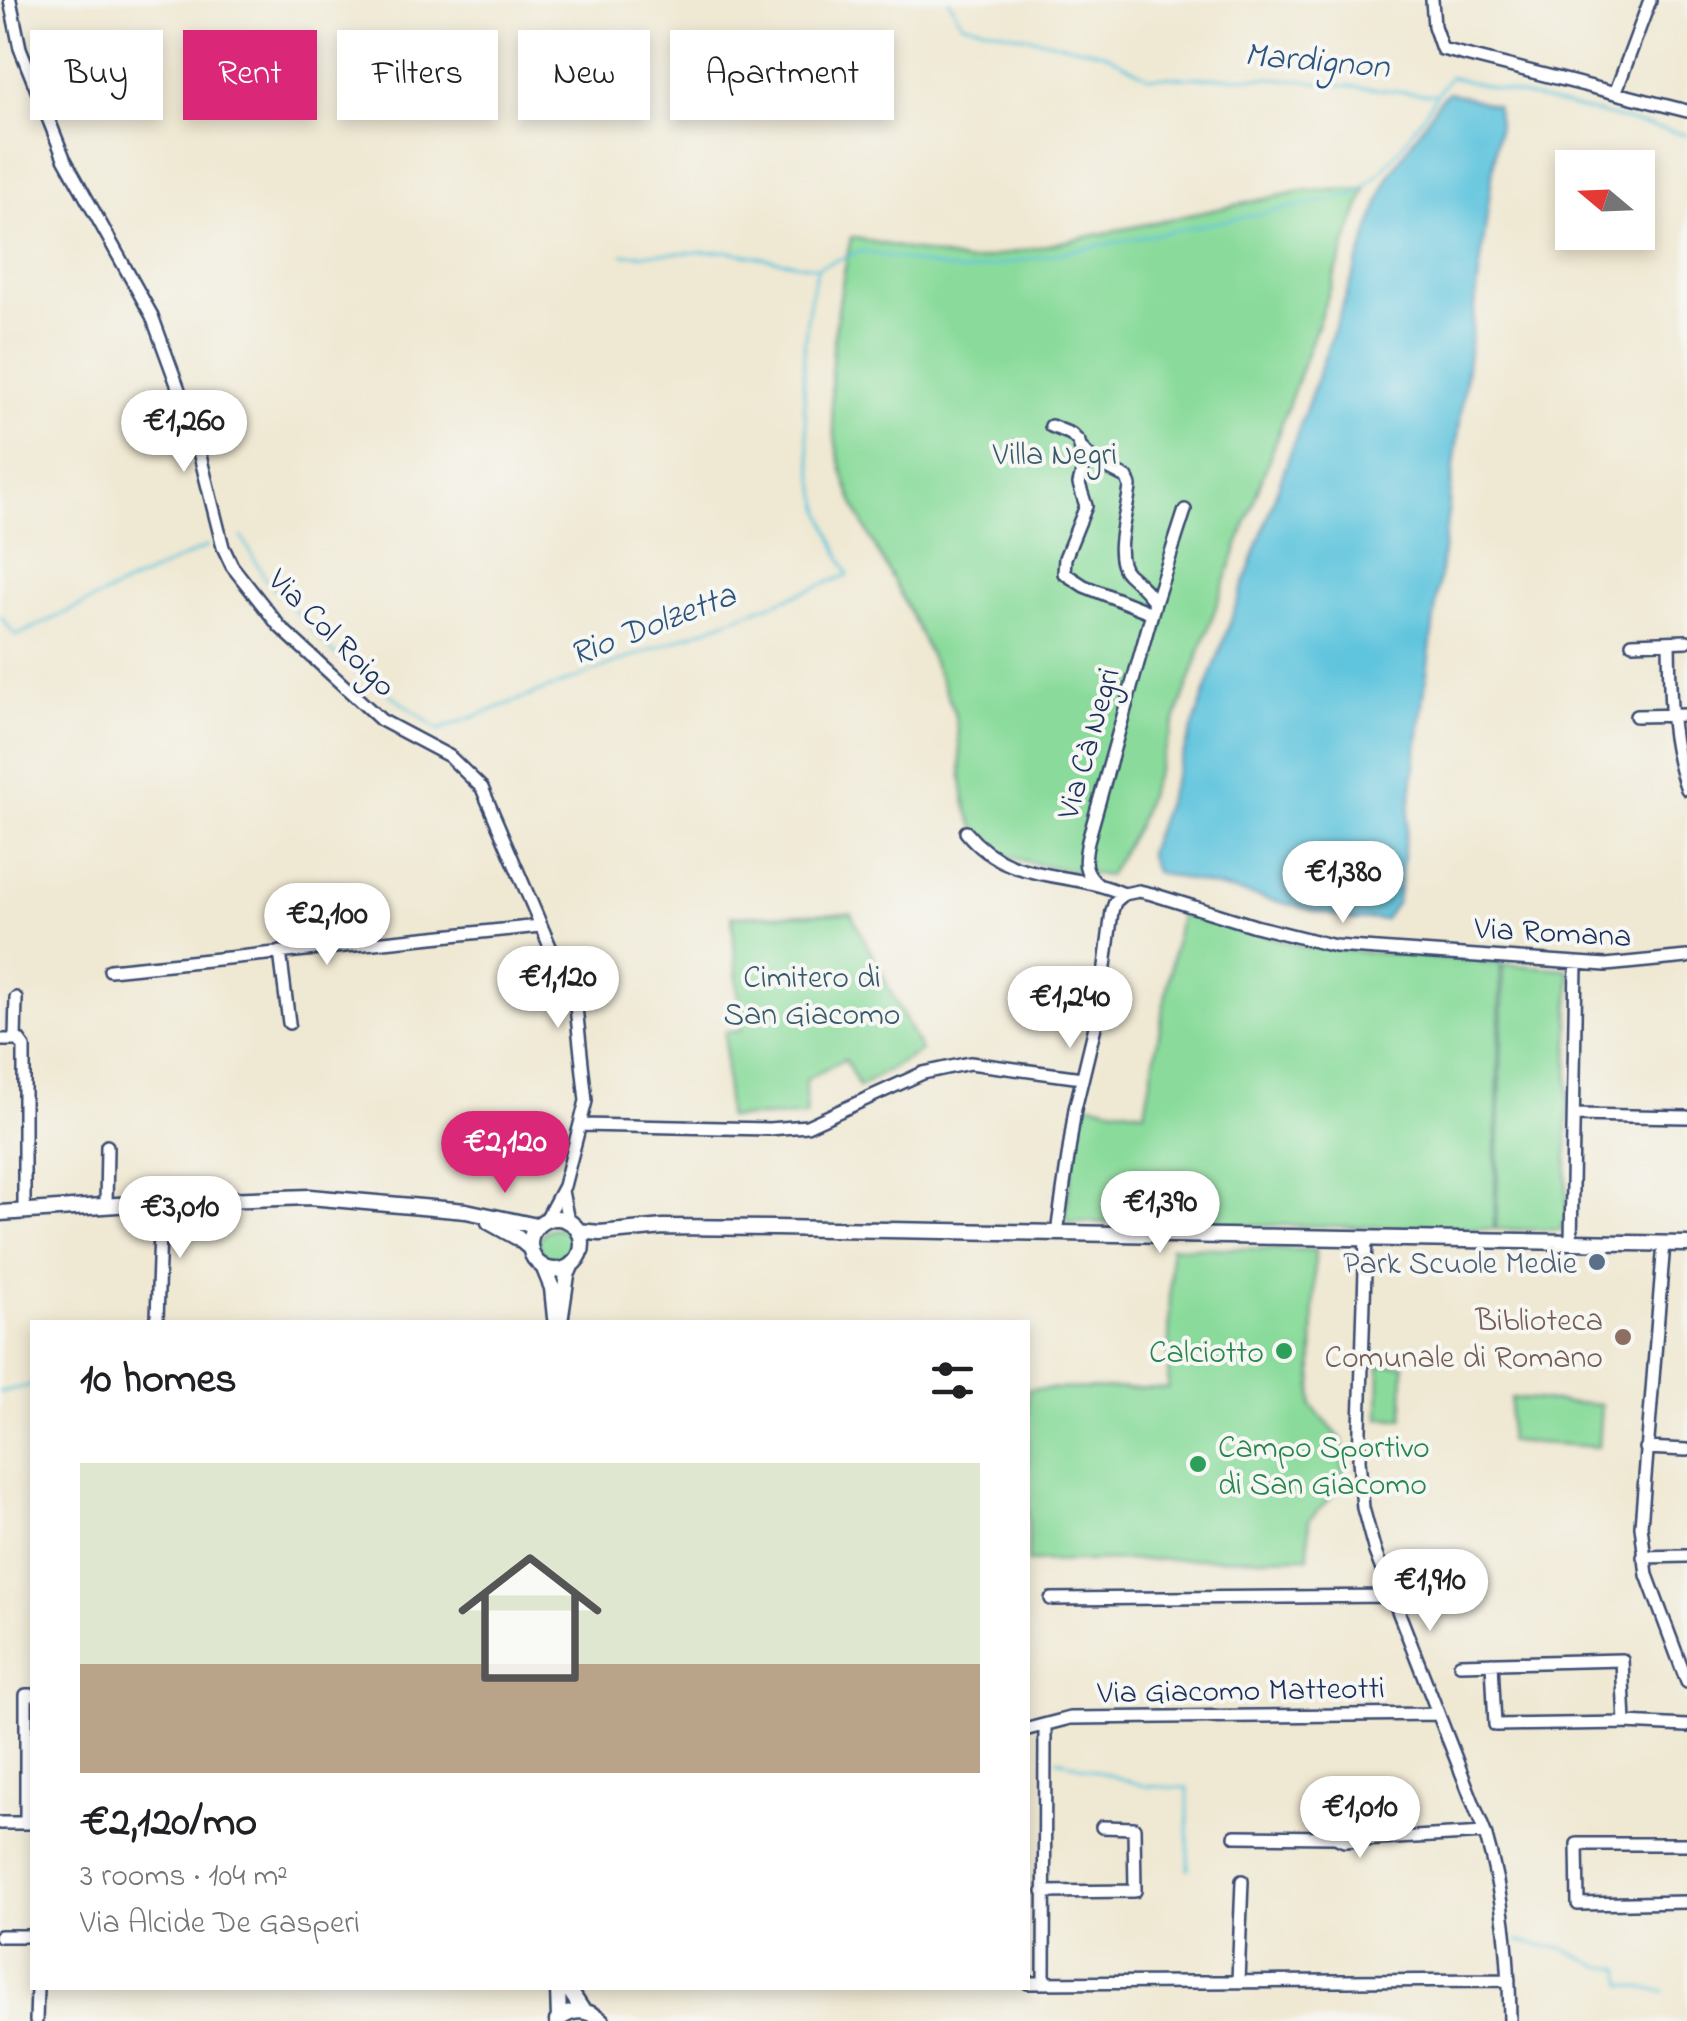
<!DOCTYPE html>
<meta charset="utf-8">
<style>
:root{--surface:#fff;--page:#f2f2f2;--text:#202124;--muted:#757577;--line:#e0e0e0;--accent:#db2777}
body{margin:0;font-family:"Indie Flower",sans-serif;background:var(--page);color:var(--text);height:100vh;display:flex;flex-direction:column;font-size:38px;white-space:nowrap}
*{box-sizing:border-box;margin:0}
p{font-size:32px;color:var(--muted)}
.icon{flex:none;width:55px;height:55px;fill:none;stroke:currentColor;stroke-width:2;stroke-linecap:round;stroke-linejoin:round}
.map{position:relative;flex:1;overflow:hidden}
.side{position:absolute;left:30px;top:1320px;width:1000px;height:670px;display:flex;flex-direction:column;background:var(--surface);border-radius:0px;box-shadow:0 5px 15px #0003}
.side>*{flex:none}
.top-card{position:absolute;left:30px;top:30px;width:1000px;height:90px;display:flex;gap:20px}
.needle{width:65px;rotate:289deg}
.controls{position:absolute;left:1555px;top:150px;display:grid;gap:20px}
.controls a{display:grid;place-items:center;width:100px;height:100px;border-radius:0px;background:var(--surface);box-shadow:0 5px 15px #0003;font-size:50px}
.price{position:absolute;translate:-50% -85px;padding:0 22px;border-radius:35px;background:#fff;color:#222;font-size:32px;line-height:65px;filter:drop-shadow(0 2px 5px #0008)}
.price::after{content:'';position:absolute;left:50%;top:60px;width:30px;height:22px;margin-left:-15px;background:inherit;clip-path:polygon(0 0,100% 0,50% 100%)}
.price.on{background:var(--accent);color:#fff}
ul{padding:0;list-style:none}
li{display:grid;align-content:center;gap:20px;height:530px;padding:0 50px}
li+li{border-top:2px solid var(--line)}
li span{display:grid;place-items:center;height:310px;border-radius:0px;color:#555}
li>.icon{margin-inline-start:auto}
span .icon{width:180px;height:180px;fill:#fffc;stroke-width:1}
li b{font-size:42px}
h2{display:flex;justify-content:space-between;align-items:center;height:120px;padding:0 50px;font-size:42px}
.pill{padding:0 35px;border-radius:0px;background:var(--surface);box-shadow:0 5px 15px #0003;font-size:35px;line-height:90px}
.pill.on{background:var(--accent);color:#fff}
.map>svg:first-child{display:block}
.green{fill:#8adb9b;stroke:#52857c;stroke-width:2.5}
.water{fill:#5fc4dd;stroke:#3d7a9e;stroke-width:2.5}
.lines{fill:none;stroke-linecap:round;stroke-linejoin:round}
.stream{stroke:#5fc4dd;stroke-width:2.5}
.minor-casing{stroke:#3b4b6f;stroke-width:16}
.major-casing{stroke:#3b4b6f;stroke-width:19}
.minor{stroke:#fff;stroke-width:11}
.major{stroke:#fff;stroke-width:14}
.service-dot{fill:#5c6f8a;stroke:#f6f6f2;stroke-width:4}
.education-dot{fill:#8d6e63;stroke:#f6f6f2;stroke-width:4}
.leisure-dot{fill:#2e9e5b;stroke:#f6f6f2;stroke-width:4}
.labels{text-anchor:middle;stroke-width:8;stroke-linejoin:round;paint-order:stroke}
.park-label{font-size:32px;fill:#375a6d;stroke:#f6f6f2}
.street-label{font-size:32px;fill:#1b2f5e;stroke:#f6f6f2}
.service-label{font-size:32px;fill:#4e5e75;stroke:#f6f6f2;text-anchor:end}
.education-label{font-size:32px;fill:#785e54;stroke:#f6f6f2;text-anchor:end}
.leisure-label{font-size:32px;fill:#27864d;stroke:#f6f6f2;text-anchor:end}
.water-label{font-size:35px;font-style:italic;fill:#2c547e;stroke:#f6f6f2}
</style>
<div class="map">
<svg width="1687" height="2021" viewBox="0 0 1687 2021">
<rect width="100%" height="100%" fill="#f6f6f2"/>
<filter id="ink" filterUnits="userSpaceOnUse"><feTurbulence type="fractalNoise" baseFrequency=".01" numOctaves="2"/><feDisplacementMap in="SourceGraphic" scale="20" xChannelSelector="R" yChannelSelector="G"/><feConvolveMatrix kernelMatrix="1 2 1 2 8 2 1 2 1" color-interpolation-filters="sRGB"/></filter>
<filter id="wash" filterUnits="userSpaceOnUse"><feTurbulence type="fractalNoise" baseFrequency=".0048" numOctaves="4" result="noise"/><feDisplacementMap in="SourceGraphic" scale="40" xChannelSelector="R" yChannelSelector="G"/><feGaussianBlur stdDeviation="2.25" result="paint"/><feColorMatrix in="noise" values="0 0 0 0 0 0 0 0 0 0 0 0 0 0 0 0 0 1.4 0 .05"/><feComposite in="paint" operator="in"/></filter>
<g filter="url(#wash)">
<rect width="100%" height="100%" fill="#efe8d2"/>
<path class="green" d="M1366 189 1138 824 1108 876C1079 871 1004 864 985 842 951 804 968 748 951 704 934 662 914 620 893 580 874 545 853 509 842 470 820 395 836 312 851 237L968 262 1302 191Z
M1181 909 1304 947 1501 963 1494 1229 1070 1222 1065 1218 1081 1106 1084 1103 1145 1112Z
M851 913 921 1051 859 1087 845 1059 806 1080V1116L727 1118 725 1032 741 1031 732 916Z
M1504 964 1567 969 1570 976 1566 1221H1563L1561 1230 1496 1229Z
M539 1244a16 16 0 1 1 32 0a16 16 0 1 1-32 0Z
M1171 1247 1315 1250 1312 1406 1342 1440 1344 1483 1309 1520 1308 1557 1028 1562V1389L1168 1388Z
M1380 1365H1404L1403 1419 1379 1418Z
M1511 1398 1601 1405 1598 1447 1508 1441Z"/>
<path class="water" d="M1449 92 1496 106 1499 123 1397 902 1385 919 1353 920 1155 872 1148 853 1388 178 1440 99Z"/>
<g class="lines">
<path class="stream" d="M949 0 962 23 1104 53 1148 77 1274 78 1435 95
M623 255 726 251 815 267
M242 537 265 578 331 651 439 730 848 575C839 552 826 528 820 504 801 429 796 342 818 267L861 251 963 272 1356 195C1398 160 1418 120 1449 77L1687 135
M0 616 16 636 208 546
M0 1392 32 1385
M1028 1751H1030
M1057 1759 1145 1786 1188 1788V1869
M1518 1941 1564 1949 1599 1966 1621 1969 1624 1985 1664 1991"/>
</g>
</g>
<g filter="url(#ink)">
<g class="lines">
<g class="minor-casing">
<path id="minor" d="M10 0 20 48 64 158 152 316 193 428 223 547 232 566 280 627 381 720 449 756 482 788 576 1007 586 1101 564 1186 545 1221
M1432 0 1434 26 1442 49 1687 111
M1616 91 1650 0
M1051 426 1071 434 1079 442 1084 464 1079 484 1086 506 1065 558 1064 573 1084 586 1152 613 1088 841C1084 861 1082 871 1098 885
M1082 449 1094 461 1127 478 1130 486C1129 507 1110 557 1128 574 1139 584 1147 590 1155 603L1152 613
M1155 603 1185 510
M1669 642C1670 692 1669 741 1687 789
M1632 643 1687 641
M1636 716 1687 715
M966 832C1009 885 1067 869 1124 894
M1124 894 1139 891 1152 894 1255 926 1335 946 1606 965 1687 957
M280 952 289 1023
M110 970 540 926
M15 1039 16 998
M0 1040H19L24 1047V1211
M1575 1115 1687 1117
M582 1125 769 1129 807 1126 923 1073 970 1063 1082 1078
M562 1191 568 1221
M106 1205 107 1146
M1057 1233 1075 1109 1100 1006 1112 911 1115 902 1124 894
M1366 1238 1359 1460 1363 1508 1375 1552 1485 1833C1504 1898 1509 1953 1510 2021
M1571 1242 1576 964
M1664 1243 1641 1526 1647 1575 1687 1682
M157 1319 161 1202
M1646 1448 1687 1450
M1643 1557 1687 1556
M1051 1599 1393 1596
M1492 1663 1495 1725 1625 1723 1687 1726
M1460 1664 1622 1660 1625 1723
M1028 1729 1070 1718 1438 1714
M0 1823H31
M26 1823V1695H32
M1235 1836 1335 1837 1344 1841 1485 1833
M1687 1844H1577L1578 1904 1687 1902
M1043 1892 1135 1891 1134 1828 1102 1827
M0 1936H32
M1238 1981 1242 1881
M1044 1982 1045 1726
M1028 1983 1509 1980
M36 2021 37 1988"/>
</g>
<g class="major-casing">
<path id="major" d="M0 1213 161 1202 310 1197 466 1211 537 1226
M530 1244a26 26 0 1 1 52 0a26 26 0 1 1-52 0Z
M489 1222 518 1238 531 1249
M578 1231 600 1233 664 1227 775 1228 1687 1244
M543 1266 552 1288 555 1318
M560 1322 567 1275 572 1264
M558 1988 559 2019
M568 1988 583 2011
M557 2021C572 2008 587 2008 602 2021"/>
</g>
<use href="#minor" class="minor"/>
<use href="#major" class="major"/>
</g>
</g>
<circle class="service-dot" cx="1597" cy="1262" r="10"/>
<circle class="education-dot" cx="1623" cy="1337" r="10"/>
<g class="leisure-dot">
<circle cx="1284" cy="1351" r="10"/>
<circle cx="1198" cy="1464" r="10"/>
</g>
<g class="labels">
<g class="park-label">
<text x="1055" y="464">Villa Negri</text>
<text x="812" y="987">Cimitero di<tspan x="812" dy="37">San Giacomo</tspan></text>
</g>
<g class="street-label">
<text transform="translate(333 632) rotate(45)" y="11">Via Col Roigo</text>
<text transform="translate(1087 743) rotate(-74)" y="11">Via Cà Negri</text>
<text transform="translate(1553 931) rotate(3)" y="11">Via Romana</text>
<text transform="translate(1241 1689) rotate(-1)" y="11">Via Giacomo Matteotti</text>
</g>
<g class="service-label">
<text x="1577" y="1273">Park Scuole Medie</text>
</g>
<g class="education-label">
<text x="1603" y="1330">Biblioteca<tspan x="1603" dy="37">Comunale di Romano</tspan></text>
</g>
<g class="leisure-label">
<text x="1264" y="1362">Calciotto</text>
<text x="1218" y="1457" text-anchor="start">Campo Sportivo<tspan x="1218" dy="37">di San Giacomo</tspan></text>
</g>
<g class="water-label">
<text transform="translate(1317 59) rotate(5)" y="12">Mardignon</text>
<text transform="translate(652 623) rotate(-21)" y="12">Rio Dolzetta</text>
</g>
</g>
</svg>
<div class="controls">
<a><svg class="needle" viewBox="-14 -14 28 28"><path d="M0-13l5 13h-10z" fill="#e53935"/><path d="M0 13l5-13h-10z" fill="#757577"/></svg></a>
</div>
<b class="price" style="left:184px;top:475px">€1,260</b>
<b class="price" style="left:1343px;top:926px">€1,380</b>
<b class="price" style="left:327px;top:968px">€2,100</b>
<b class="price" style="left:558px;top:1031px">€1,120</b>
<b class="price" style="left:1070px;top:1051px">€1,240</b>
<b class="price on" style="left:505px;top:1196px">€2,120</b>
<b class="price" style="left:1160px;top:1256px">€1,390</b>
<b class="price" style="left:180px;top:1261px">€3,010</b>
<b class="price" style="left:1430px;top:1634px">€1,910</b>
<b class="price" style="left:1360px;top:1861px">€1,010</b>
<div class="top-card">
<a class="pill">Buy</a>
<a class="pill on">Rent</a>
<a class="pill">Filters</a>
<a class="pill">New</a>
<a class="pill">Apartment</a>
</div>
<section class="side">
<h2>10 homes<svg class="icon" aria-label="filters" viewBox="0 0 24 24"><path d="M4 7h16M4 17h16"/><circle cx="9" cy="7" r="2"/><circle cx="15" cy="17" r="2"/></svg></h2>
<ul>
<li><span style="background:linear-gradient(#dfe7d0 65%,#b9a48a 0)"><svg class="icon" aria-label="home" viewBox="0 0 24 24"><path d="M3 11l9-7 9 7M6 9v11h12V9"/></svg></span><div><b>€2,120/mo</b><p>3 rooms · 104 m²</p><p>Via Alcide De Gasperi</p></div></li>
</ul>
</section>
</div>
